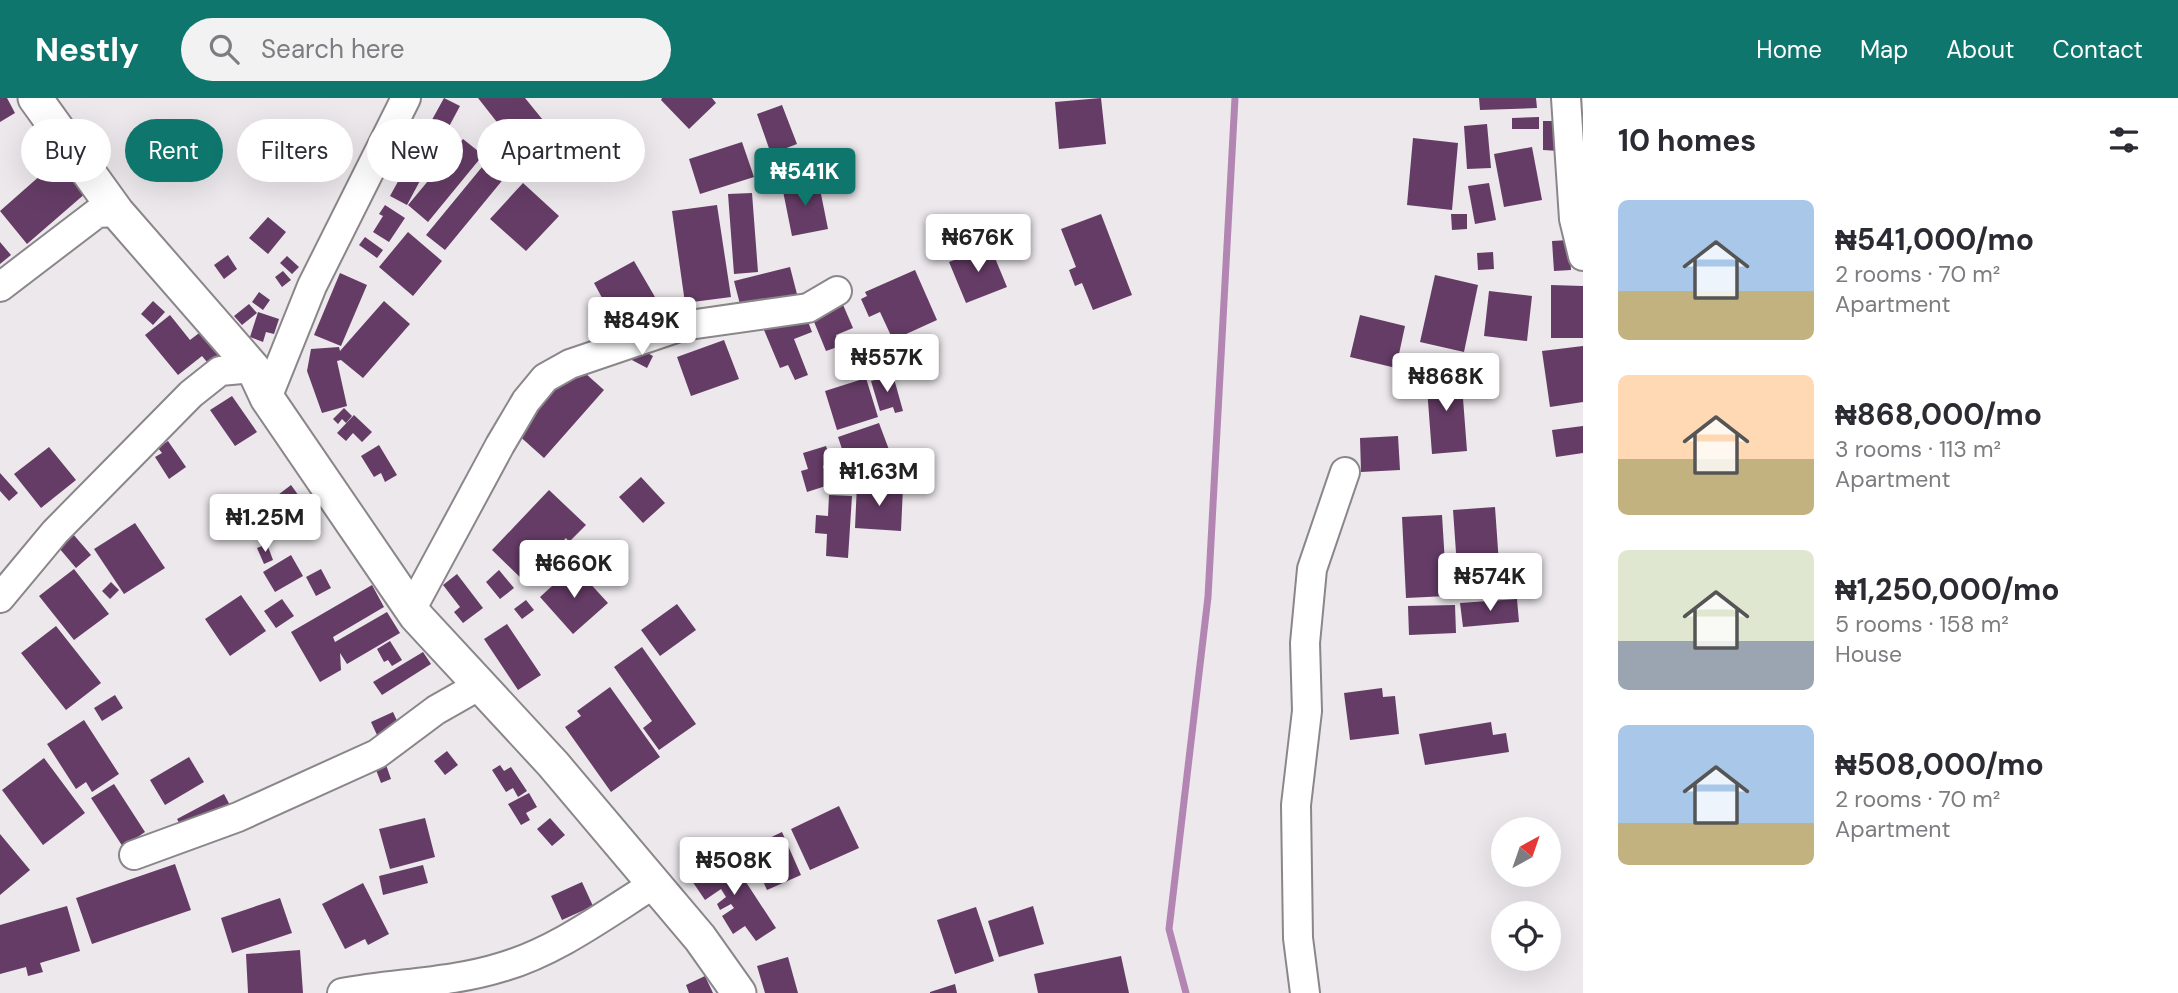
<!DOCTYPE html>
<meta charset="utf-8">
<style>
:root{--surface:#fff;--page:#f2f2f3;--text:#2b2b33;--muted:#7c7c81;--accent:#0f766e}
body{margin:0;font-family:"DM Sans",sans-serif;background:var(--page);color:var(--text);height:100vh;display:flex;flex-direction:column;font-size:26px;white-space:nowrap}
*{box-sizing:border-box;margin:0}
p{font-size:23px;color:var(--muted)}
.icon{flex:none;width:38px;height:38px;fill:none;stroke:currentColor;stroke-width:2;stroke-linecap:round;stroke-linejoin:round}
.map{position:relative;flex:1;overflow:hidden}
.side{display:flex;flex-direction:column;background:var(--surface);width:595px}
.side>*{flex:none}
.guide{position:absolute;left:21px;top:21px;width:665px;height:63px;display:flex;gap:14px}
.needle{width:46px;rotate:40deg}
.tools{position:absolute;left:1491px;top:719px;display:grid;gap:14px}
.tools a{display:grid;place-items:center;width:70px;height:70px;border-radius:50%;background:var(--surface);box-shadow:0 7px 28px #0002;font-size:35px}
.price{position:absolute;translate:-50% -60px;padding:0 16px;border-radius:7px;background:#fff;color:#222;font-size:23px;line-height:46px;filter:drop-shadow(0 2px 4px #0008)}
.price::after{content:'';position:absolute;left:50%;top:42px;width:21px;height:16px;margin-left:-10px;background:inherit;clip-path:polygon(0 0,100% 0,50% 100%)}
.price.on{background:var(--accent);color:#fff}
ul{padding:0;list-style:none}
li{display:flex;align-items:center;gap:21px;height:175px;padding:0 35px}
li span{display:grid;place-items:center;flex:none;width:196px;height:140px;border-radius:10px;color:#555}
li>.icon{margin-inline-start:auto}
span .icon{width:84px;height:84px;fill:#fffc;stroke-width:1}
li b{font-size:30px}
h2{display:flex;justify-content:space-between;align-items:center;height:84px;padding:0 35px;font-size:30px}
.tag{padding:0 24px;border-radius:32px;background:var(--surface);box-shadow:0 7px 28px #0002;font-size:24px;line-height:63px}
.tag.on{background:var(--accent);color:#fff}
header{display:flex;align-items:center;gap:42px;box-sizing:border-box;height:98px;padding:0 35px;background:var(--accent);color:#fff}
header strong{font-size:33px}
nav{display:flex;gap:38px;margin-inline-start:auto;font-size:24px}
.search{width:490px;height:63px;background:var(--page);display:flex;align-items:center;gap:18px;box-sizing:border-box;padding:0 24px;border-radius:38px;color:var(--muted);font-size:26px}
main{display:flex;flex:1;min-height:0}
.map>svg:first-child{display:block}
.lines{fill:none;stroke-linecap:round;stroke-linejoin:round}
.stream{stroke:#b285b3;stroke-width:7}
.building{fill:#653c66}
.minor-casing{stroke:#8a868a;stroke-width:32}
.tertiary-casing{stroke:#8a868a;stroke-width:37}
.minor{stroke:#fff;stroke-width:28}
.tertiary{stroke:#fff;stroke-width:33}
</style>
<header>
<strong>Nestly</strong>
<div class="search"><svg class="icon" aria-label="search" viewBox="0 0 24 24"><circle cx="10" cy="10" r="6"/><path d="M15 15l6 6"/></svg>Search here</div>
<nav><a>Home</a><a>Map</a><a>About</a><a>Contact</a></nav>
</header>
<main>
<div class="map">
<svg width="1583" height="895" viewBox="0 0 1583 895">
<rect width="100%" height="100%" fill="#ece8ec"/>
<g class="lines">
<path class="stream" d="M1186 895 1169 831 1208 499 1235 0"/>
</g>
<path class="building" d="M0 0H7L15 15 0 24Z
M444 0 460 8 407 107 390 98Z
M478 0H525L547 27 518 51Z
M662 0H712L716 5 689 31 661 2Z
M1101 0 1106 46 1059 51 1055 4Z
M1479 0H1536L1537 10 1480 12Z
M782 7 797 46 771 56 757 16Z
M1539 19V31H1512V20Z
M1543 23H1559V53L1543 52Z
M1487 26 1491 70 1467 71 1464 28Z
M1413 40 1458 45 1452 112 1407 107Z
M463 41 483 57 428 124 408 107Z
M742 44 754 79 700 96 689 61Z
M1532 49 1542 102 1504 109 1494 56Z
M496 52 515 67 445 152 426 137Z
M59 61 87 94 27 146 0 113Z
M818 81 828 131 792 138 782 88Z
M523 85 559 118 526 153 490 121Z
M1489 85 1496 122 1475 126 1468 88Z
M752 95 758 174 734 176 728 96Z
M385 107 405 120 389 144 373 134 383 118 379 116Z
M717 107 731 199 685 205 672 113Z
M1101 116 1132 197 1093 212 1082 185 1075 188 1069 172 1076 169 1061 131Z
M1451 116H1467V131L1452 132Z
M268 119 286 134 268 156 249 140Z
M408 134 442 163 413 198 379 169Z
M365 139 383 152 377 160 359 147Z
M1569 142 1571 172 1554 173 1552 143Z
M0 144 11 157 0 166Z
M990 148 1007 189 966 205 949 164Z
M1493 154 1494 171 1478 172 1477 155Z
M228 157 237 171 224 181 214 167Z
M287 158 299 169 292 176 280 165Z
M634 163 655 199 614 222 594 185Z
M790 169 798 200 742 214 734 183Z
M915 172 937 222 893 242 880 214 869 219 861 201 867 198 865 194Z
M283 173 291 182 282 189 275 179Z
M340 175 367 187 341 248 314 237Z
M1435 177 1478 187 1464 254 1420 244Z
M1551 187 1583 188V240H1551Z
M1489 193 1532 198 1527 243 1484 238Z
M259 194 270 202 263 212 252 204Z
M841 202 853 230 836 237 840 248 826 253 810 214Z
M153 203 165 214 153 227 141 216Z
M384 203 410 226 363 280 341 262 337 263 347 308 322 315 307 273 311 251 339 249 340 253Z
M249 206 257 215 242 227 234 218Z
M258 214 279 221 274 236 266 234 263 244 250 239Z
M805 216 812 234 794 241 808 277 795 282 788 267 780 270 764 232Z
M170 217 190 242 203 232 225 261 212 270 202 258 178 277 145 237Z
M1360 217 1405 228 1396 270 1350 259Z
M724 242 739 281 691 298 677 259Z
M1583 248V304L1550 309 1542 253Z
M636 249 653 258 647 270 630 261Z
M576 267 604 292 544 360 516 335Z
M1461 274 1467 353 1432 356 1426 277Z
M893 277 903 313 895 315 893 309 880 313 871 283Z
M866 280 878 319 837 332 825 293Z
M232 298 257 334 235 348 210 312Z
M344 310 352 318 346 325 342 321 338 326 333 321Z
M354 317 372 334 362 344 353 335 346 343 337 335Z
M879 325 891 357 849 372 838 339Z
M1583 328V355L1556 359 1552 332Z
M1398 338 1400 372 1361 374 1360 340Z
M168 343 186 369 169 381 155 359 162 355 158 350Z
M379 347 397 377 385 384 381 375 374 379 361 358Z
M826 348 832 365 823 368 829 387 807 394 801 373 808 371 803 355Z
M49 349 76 382 41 410 14 376Z
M0 375 18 395 9 403 0 393Z
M641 379 665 405 643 425 619 399Z
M857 386 903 389 901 433 855 430Z
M291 387 304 405 286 417 274 400Z
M549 392 586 427 569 444 566 440 524 483 492 452Z
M829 397 852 398 848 460 826 458 827 436 815 435 816 417 828 418Z
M1495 409 1501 494 1459 497 1453 412Z
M259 412 270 432 256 439 245 419Z
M1442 417 1447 498 1406 500 1402 419Z
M135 425 165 470 124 496 94 451Z
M73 436 91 457 76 470 59 450Z
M267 446 273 462 264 466 257 450Z
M291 457 303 478 275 494 263 474Z
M574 468 608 505 573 536 540 499Z
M74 471 109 516 74 542 39 498Z
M321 471 331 490 316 498 306 479Z
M499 472 514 490 500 501 486 484Z
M457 476 483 510 463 525 454 514 460 509 443 487Z
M111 484 119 492 110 501 102 493Z
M372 487 384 509 333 539 335 544 387 514 400 535 347 566 340 555 341 572 320 584 291 534Z
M241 497 266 533 230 558 205 521Z
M282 501 294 518 276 530 264 513Z
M1517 501 1519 524 1463 529 1460 505Z
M526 502 534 512 522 521 514 511Z
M677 506 696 532 660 558 641 532Z
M1455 507 1456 535 1409 537 1408 508Z
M507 526 541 577 518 592 484 541Z
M56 528 101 585 66 612 21 555Z
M390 543 402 562 392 568 388 562 384 564 377 551Z
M642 549 696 626 659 652 643 630 652 623 614 569Z
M423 554 431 566 382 597 373 584Z
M610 589 660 659 611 694 565 629 581 618 577 613Z
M1382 590 1383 599 1395 598 1399 636 1350 642 1344 595Z
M115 597 123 610 102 623 94 610Z
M393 614 399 627 377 637 371 624Z
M84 622 119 676 92 694 86 684 76 691 47 646Z
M1491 624 1493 637 1506 635 1509 654 1425 667 1419 636Z
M447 653 458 667 445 677 434 663Z
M189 659 204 684 165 707 150 682Z
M44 660 85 715 43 747 2 692Z
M384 661 391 681 381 685 373 664Z
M500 667 504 673 511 669 527 693 518 699 513 690 506 694 492 672Z
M114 686 145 734 123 749 91 700Z
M529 695 537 709 526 715 530 722 521 727 508 706Z
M224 696 232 711 185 736 177 721Z
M839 708 859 750 810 772 791 731Z
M425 720 435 759 390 771 379 731Z
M550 720 565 737 552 748 537 731Z
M782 734 801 777 767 792 748 750Z
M0 736 30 772 0 797Z
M727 755 776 830 756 843 745 828 733 836 722 818 734 810 731 806 720 812 717 806 726 799 721 791 705 802 690 780Z
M175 766 191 812 92 846 76 800Z
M423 767 428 785 383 797 379 778Z
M582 784 593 808 562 822 551 798Z
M363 785 389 836 368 847 365 841 345 851 322 806Z
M280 800 292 835 232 855 221 820Z
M67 808 80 853 40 865 43 874 28 878 26 869 0 876V827Z
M1033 808 1044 846 999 859 988 823Z
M976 809 994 863 955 876 937 822Z
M300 852 303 895H248L246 856Z
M1121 858 1129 895H1038L1034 876Z
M788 859 798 895H765L757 868Z
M705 878 713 895H689L686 887Z
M955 886 957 895H930V894Z"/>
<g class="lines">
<g class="minor-casing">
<path id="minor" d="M1566 0 1574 121 1583 158
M0 189 97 115 117 114
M267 300 312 188 406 0
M0 500 55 434 191 296 220 273 253 270
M411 512 500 347 526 303 545 280 570 266 682 228 808 210 837 193
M134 757 238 719 377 656 436 612 480 587
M342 895C395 885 451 885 502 869 557 853 606 816 654 786
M1305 895 1298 840 1296 707 1307 613 1305 545 1312 471 1345 374"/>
</g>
<g class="tertiary-casing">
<path id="tertiary" d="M35 0 117 114 253 270 267 300 416 518 553 666 700 840 739 895"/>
</g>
<use href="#minor" class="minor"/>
<use href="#tertiary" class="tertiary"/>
</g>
</svg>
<div class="tools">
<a><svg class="needle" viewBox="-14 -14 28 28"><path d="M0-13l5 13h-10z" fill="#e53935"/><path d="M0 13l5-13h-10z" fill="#7c7c81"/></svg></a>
<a><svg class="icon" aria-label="locate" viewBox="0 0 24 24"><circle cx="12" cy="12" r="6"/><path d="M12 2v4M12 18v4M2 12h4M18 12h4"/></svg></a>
</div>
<b class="price on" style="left:805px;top:110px">₦541K</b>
<b class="price" style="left:978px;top:176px">₦676K</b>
<b class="price" style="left:642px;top:259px">₦849K</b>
<b class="price" style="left:887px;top:296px">₦557K</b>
<b class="price" style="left:1446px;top:315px">₦868K</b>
<b class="price" style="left:879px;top:410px">₦1.63M</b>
<b class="price" style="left:265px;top:456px">₦1.25M</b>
<b class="price" style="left:574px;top:502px">₦660K</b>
<b class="price" style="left:1490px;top:515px">₦574K</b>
<b class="price" style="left:734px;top:799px">₦508K</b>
<div class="guide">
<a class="tag">Buy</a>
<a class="tag on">Rent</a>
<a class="tag">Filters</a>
<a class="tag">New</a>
<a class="tag">Apartment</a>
</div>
</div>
<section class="side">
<h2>10 homes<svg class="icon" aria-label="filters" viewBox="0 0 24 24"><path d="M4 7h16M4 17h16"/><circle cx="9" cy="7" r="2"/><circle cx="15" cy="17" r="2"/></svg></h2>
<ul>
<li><span style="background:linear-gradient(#a9c7e8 65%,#c2b280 0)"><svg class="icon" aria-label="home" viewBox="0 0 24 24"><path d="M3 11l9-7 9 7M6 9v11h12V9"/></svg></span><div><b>₦541,000/mo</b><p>2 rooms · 70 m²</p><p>Apartment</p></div></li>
<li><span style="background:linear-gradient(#ffd9b3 60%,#c2b280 0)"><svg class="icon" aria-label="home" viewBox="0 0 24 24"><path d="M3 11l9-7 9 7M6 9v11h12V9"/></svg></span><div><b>₦868,000/mo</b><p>3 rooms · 113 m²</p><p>Apartment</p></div></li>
<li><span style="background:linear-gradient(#dfe7d0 65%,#9aa5b1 0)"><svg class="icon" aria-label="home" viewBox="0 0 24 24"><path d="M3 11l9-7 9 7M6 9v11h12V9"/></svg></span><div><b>₦1,250,000/mo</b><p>5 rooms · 158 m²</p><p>House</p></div></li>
<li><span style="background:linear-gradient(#a9c7e8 70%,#c2b280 0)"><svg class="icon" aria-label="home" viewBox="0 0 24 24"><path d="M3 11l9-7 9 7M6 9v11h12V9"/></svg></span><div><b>₦508,000/mo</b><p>2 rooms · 70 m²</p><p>Apartment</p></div></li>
</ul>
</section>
</main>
